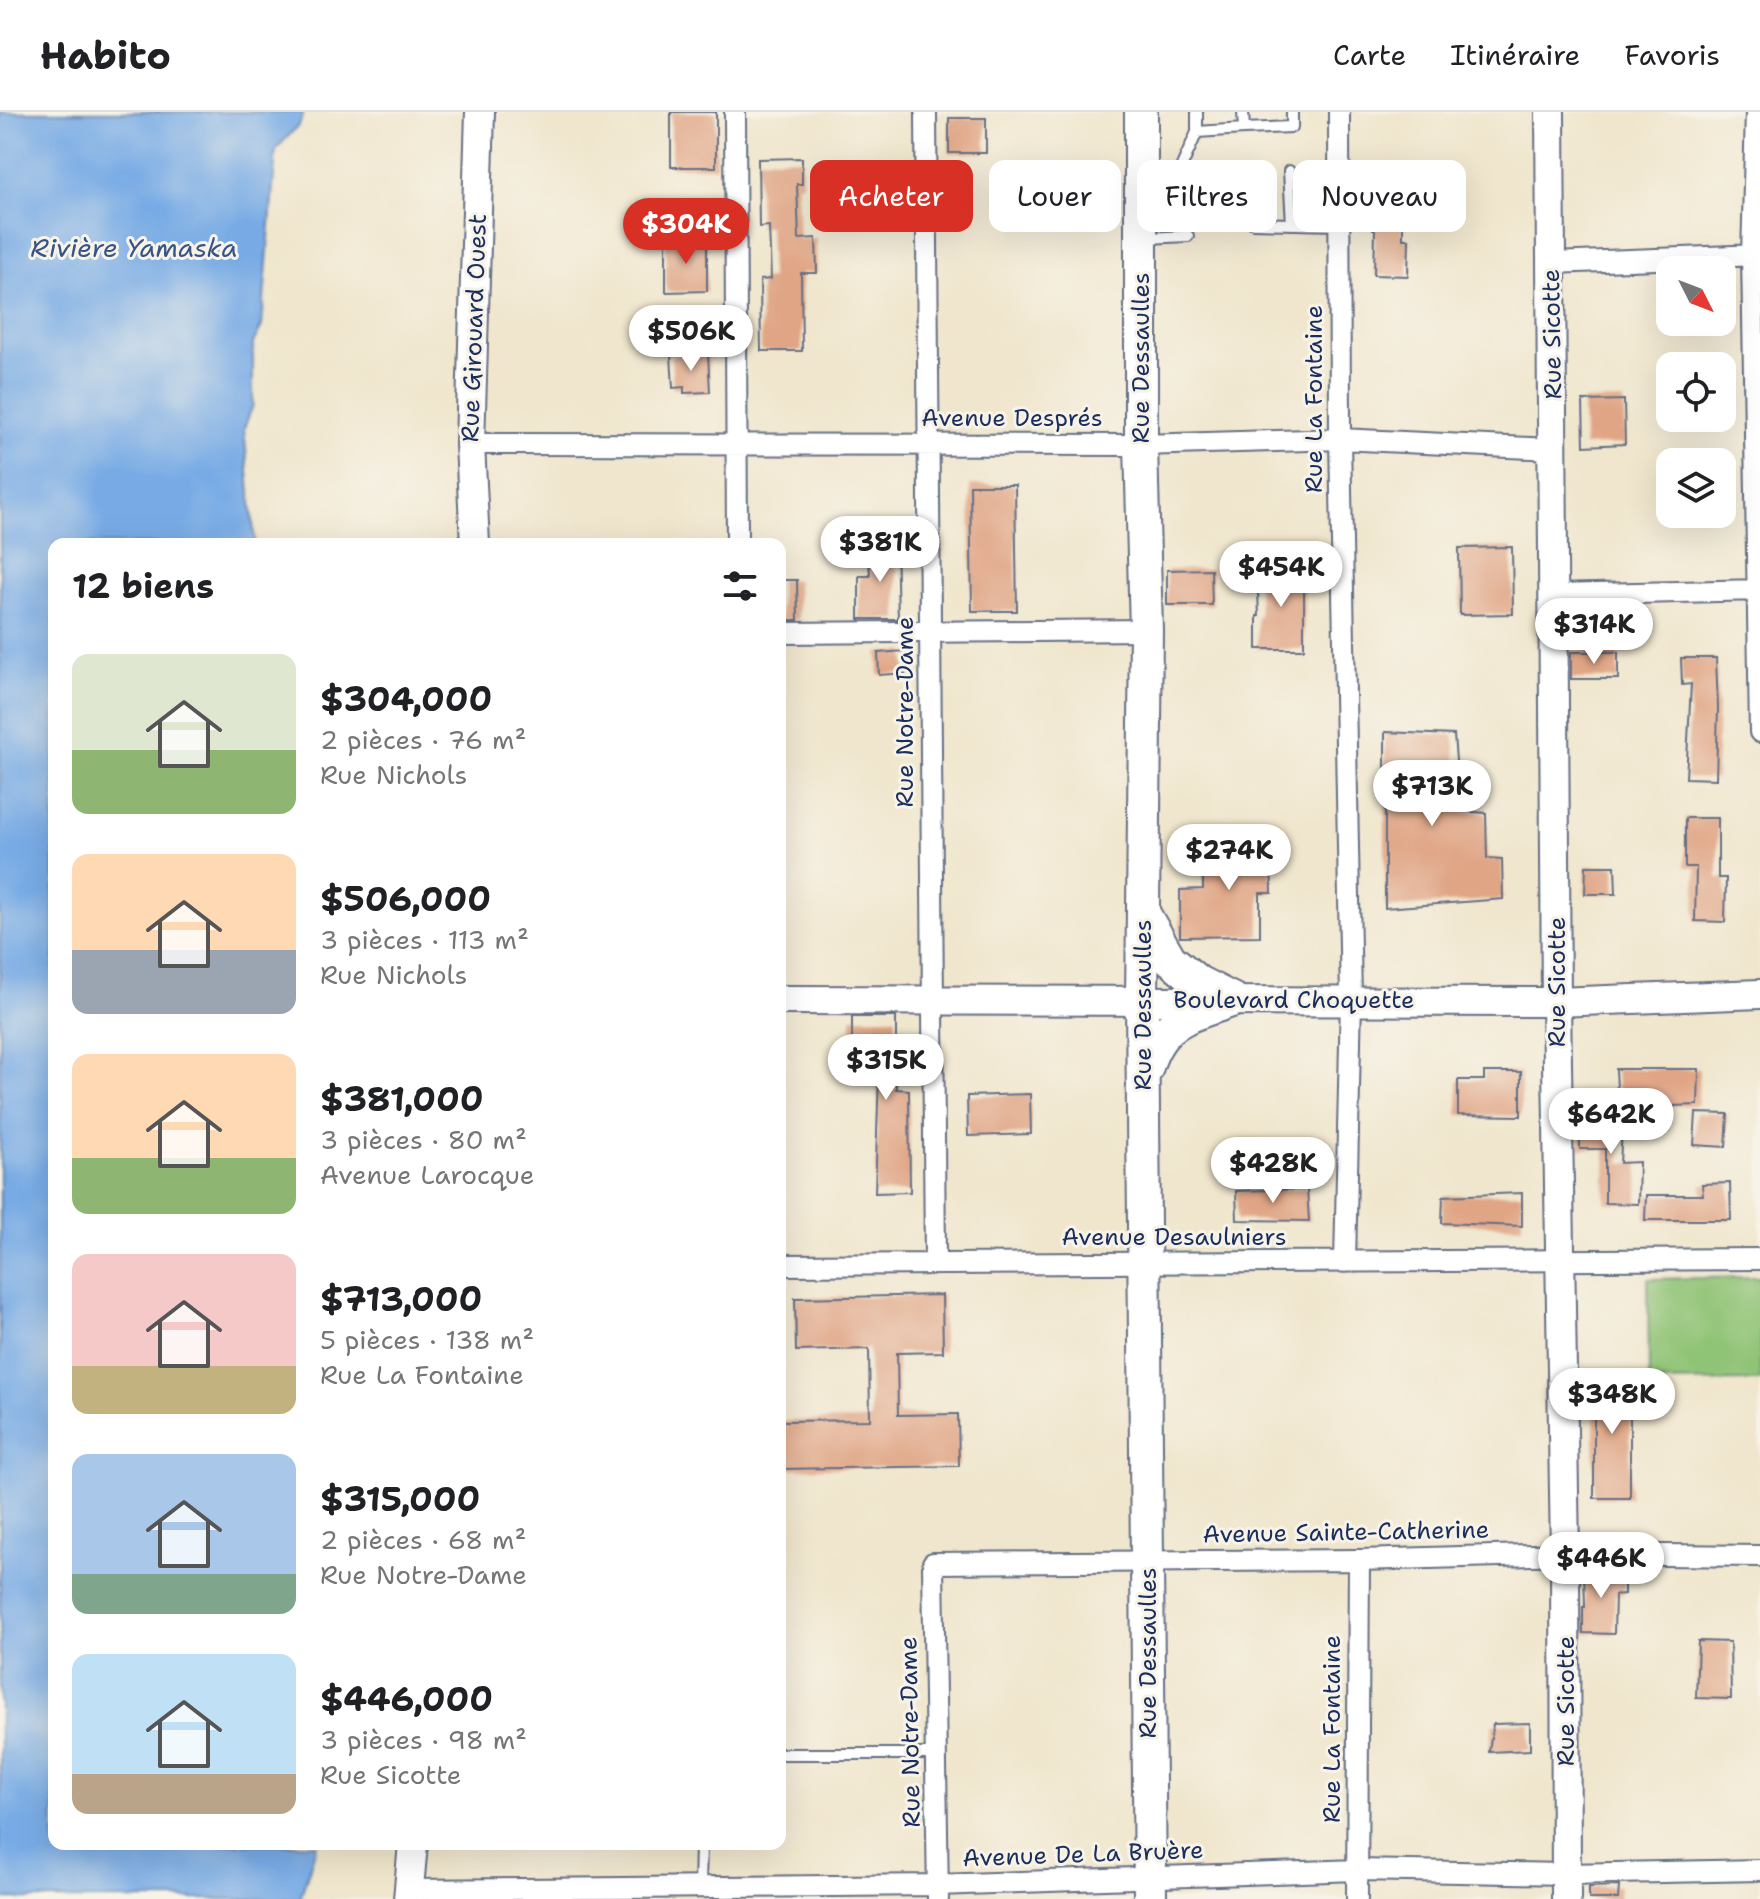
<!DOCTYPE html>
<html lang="fr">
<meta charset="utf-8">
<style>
:root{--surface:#fff;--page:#f6f6f6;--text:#202124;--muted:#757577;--line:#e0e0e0;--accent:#d93025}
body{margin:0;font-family:"Shantell Sans",sans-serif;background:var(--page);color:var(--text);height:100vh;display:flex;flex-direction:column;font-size:30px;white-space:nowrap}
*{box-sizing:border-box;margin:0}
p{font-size:26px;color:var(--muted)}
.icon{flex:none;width:44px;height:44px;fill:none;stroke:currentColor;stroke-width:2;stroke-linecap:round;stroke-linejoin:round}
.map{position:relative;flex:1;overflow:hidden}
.side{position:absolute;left:48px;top:426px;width:738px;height:1312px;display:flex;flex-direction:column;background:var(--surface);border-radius:16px;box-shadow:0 8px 32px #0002}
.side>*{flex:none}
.guide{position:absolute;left:810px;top:48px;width:760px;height:72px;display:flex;gap:16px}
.needle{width:52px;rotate:132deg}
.controls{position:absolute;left:1656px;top:144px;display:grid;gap:16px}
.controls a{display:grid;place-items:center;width:80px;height:80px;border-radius:16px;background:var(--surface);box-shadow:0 8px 32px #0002;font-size:40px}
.price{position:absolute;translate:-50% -68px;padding:0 18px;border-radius:28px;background:#fff;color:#222;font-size:26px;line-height:52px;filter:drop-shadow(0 2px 4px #0008)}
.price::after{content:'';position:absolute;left:50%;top:48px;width:24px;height:18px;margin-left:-12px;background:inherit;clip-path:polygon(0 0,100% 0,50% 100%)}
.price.active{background:var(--accent);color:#fff}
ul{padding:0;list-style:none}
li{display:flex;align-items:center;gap:24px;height:200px;padding:0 24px}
li span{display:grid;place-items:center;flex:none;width:224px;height:160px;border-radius:16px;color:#555}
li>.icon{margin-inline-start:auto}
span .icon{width:96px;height:96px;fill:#fffc;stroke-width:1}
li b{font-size:34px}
h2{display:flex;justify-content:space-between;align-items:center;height:96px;padding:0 24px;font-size:34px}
.chip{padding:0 28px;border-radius:16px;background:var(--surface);box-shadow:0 8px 32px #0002;font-size:28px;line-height:72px}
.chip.active{background:var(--accent);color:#fff}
header{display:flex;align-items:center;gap:48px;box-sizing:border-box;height:112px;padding:0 40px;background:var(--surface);border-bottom:2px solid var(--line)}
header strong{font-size:38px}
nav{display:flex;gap:44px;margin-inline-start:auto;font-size:28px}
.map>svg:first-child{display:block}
.green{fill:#8fc374;stroke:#557969;stroke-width:2}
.water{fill:#78abe5;stroke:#4a6da2;stroke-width:2}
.building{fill:#e0a585}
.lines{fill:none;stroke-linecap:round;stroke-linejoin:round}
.lane-casing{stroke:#666f85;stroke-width:14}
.street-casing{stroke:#666f85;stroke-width:24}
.secondary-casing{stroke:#666f85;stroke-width:32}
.primary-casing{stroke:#666f85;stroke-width:36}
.lane{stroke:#fff;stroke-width:10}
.street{stroke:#fff;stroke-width:20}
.secondary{stroke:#fff;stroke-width:28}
.primary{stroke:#fff;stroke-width:32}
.labels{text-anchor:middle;stroke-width:6;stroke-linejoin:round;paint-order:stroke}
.street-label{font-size:24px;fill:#1b2f5e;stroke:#f7f3e8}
.water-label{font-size:26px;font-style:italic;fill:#375486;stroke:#f7f3e8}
</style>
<header>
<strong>Habito</strong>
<nav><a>Carte</a><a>Itinéraire</a><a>Favoris</a></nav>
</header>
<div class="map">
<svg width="1760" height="1787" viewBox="0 0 1760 1787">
<rect width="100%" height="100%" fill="#f7f3e8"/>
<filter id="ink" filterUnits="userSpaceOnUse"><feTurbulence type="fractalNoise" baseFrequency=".0125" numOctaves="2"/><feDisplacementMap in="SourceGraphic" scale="16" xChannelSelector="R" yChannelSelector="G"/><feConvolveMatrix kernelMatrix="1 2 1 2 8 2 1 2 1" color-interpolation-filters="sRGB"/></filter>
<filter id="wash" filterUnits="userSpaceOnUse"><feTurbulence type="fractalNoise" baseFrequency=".006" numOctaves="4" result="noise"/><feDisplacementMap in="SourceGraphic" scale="32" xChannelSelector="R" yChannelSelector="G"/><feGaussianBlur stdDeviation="1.8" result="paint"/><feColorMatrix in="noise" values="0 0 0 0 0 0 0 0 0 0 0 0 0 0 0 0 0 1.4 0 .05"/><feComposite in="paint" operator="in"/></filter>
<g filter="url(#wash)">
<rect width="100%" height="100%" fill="#f0e6cd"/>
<path class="green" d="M1760 1165V1269L1649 1270 1648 1167Z"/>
<path class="water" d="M0 0H304L299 13 276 37 262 214 253 231V293L244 316 255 432H54V1732H317L300 1787H0Z"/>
<g id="blocks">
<path class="building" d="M671 0H716V55H671Z
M949 6H986V41H949Z
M802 46V72H797L799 127 816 126 817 161H801L802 239H761L760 168 771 167 769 114 759 115 758 47Z
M1372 87H1403V127H1409L1408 164 1374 163 1375 117H1373Z
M707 129V179L666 180V130Z
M708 242 710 280 684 281V275L673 276 671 244Z
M1624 288 1625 332 1584 334 1583 289Z
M970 373H1015L1017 499H972Z
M868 430H896L898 507H859V464H870Z
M1512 435 1513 502 1460 503 1459 436Z
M1304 456V537H1257V504H1259L1257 457Z
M1211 457 1212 493H1167V458Z
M780 468H797L798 508H780Z
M905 539 906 561 879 563 878 541Z
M1571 540H1618V567H1571Z
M1681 546H1716L1718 596 1716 667 1686 666 1691 572 1682 573Z
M1385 620 1454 623 1460 699 1486 701 1487 746 1502 747 1503 787 1385 796Z
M1685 706H1718V766H1726L1725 810 1695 809 1696 755H1685Z
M1219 721H1256V738H1266L1267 749H1271L1272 781H1260V824L1180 825V778L1203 777V760H1211V749H1219Z
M1586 754H1615L1616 782H1585Z
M852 905H896V977L909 978 910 1080 875 1081 879 961H866L865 942H852Z
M1616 957H1699L1698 993 1618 996Z
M1484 960H1521V1004L1458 1003V968H1484Z
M1030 982 1031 1022 968 1024 967 984Z
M1696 1001 1728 1002 1726 1035 1694 1033Z
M1580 1002H1623L1620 1051 1639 1050 1638 1092 1605 1091V1037H1580Z
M1730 1071 1731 1108H1645L1646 1083H1703L1702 1072Z
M1307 1077 1309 1109 1237 1108 1236 1079Z
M1522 1081V1114L1442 1111 1443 1084Z
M942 1183 943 1240 897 1241 898 1303 958 1302 959 1354 780 1357V1309L870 1308 869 1237 796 1239 795 1186Z
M1594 1262H1630V1386H1594Z
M1584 1458H1624V1482L1615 1483 1614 1522 1583 1521V1495H1585Z
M1698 1529 1730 1530 1731 1587 1696 1586Z
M1530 1611V1638L1489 1640 1493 1612Z
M1619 1774 1618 1787H1589V1775Z"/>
</g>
</g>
<g filter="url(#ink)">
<use href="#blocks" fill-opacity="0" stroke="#666f85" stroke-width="2"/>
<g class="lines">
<g class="lane-casing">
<path id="lane" d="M1244 17 1292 15V0
M1197 20 1244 17 1243 0
M1289 59 1292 112
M1147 76 1173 74 1197 20V0
M1253 111 1339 113
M1147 126 1188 124
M780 1642H936
M700 1775 701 1732"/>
</g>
<g class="street-casing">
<path id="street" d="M735 0 737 432
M926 0 935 1152
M1339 0 1340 327 1351 887 1345 1150
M1756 0 1752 144 1760 620
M1552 151 1760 143
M470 332 1141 333 1340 327 1553 337
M1555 483 1760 478
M780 521 1146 518
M780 1153 1760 1147
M408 1778 938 1773 1357 1758 1566 1762 1760 1758
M938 1787 933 1451 1359 1448 1565 1442 1760 1444
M1357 1787 1359 1448"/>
</g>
<g class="secondary-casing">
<path id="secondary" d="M1550 0 1556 890 1565 1442 1566 1787
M475 432 470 332 480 0
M780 888 1556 890 1760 882
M408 1787 413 1732"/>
</g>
<g class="primary-casing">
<path id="primary" d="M1141 0V333L1146 518 1142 888 1150 1787
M1144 802 1170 847 1198 870 1234 888
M1146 958C1160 907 1190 904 1234 888"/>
</g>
<use href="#lane" class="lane"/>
<use href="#street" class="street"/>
<use href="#secondary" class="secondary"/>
<use href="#primary" class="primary"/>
</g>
</g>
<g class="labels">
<g class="street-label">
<text transform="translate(474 216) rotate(-88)" y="8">Rue Girouard Ouest</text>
<text transform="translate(1552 222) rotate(-91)" y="8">Rue Sicotte</text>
<text transform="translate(1141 246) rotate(-90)" y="8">Rue Dessaulles</text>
<text transform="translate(1314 287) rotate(-90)" y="8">Rue La Fontaine</text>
<text x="1012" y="314">Avenue Després</text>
<text transform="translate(905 600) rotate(-90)" y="8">Rue Notre-Dame</text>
<text transform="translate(1557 870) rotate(-90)" y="8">Rue Sicotte</text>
<text x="1294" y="896">Boulevard Choquette</text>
<text transform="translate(1143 893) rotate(-90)" y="8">Rue Dessaulles</text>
<text x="1174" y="1133">Avenue Desaulniers</text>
<text transform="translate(1346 1420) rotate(-1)" y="8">Avenue Sainte-Catherine</text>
<text transform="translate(1148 1541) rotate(-90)" y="8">Rue Dessaulles</text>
<text transform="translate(1566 1589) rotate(-90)" y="8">Rue Sicotte</text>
<text transform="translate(1332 1617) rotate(-90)" y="8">Rue La Fontaine</text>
<text transform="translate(910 1620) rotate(-91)" y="8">Rue Notre-Dame</text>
<text transform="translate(1083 1742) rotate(-2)" y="8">Avenue De La Bruère</text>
</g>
<g class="water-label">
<text x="134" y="145">Rivière Yamaska</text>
</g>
</g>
</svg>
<div class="controls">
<a><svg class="needle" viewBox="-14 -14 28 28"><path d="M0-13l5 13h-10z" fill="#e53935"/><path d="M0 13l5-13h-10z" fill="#757577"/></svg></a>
<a><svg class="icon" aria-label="locate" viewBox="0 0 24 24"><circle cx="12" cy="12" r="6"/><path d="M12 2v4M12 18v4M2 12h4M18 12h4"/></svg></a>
<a><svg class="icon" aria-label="layers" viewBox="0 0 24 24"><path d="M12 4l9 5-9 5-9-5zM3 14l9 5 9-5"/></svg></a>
</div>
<b class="price active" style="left:686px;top:154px">$304K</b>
<b class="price" style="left:691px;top:261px">$506K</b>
<b class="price" style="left:880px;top:472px">$381K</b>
<b class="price" style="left:1281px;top:497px">$454K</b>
<b class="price" style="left:1594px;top:554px">$314K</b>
<b class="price" style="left:1432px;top:716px">$713K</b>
<b class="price" style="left:1229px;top:780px">$274K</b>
<b class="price" style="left:886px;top:990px">$315K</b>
<b class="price" style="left:1611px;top:1044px">$642K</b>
<b class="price" style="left:1273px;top:1093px">$428K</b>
<b class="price" style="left:1612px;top:1324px">$348K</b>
<b class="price" style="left:1601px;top:1488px">$446K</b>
<div class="guide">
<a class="chip active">Acheter</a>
<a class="chip">Louer</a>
<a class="chip">Filtres</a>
<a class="chip">Nouveau</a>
</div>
<section class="side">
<h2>12 biens<svg class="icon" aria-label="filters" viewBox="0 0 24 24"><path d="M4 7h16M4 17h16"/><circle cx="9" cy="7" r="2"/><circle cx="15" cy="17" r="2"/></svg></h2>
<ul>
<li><span style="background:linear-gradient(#dfe7d0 60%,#8fb573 0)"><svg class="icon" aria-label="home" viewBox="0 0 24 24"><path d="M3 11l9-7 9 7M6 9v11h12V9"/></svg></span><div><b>$304,000</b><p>2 pièces · 76 m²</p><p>Rue Nichols</p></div></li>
<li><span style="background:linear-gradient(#ffd9b3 60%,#9aa5b1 0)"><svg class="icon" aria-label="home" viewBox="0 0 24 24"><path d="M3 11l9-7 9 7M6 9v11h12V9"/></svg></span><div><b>$506,000</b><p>3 pièces · 113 m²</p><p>Rue Nichols</p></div></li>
<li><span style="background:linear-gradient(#ffd9b3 65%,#8fb573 0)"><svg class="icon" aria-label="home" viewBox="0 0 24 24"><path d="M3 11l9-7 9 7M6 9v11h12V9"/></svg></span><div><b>$381,000</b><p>3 pièces · 80 m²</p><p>Avenue Larocque</p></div></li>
<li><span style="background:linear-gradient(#f6c9c9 70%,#c2b280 0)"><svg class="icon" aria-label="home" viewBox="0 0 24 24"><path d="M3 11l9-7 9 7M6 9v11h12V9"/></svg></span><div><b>$713,000</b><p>5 pièces · 138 m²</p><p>Rue La Fontaine</p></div></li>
<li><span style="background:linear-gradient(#a9c7e8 75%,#7fa58c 0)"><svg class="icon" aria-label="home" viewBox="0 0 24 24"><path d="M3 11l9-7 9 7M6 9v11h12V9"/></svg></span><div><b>$315,000</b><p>2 pièces · 68 m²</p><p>Rue Notre-Dame</p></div></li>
<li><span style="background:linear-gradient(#bfe0f5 75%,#b9a48a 0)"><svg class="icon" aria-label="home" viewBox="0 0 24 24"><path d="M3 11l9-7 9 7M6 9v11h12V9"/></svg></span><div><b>$446,000</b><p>3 pièces · 98 m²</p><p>Rue Sicotte</p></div></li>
</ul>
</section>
</div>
